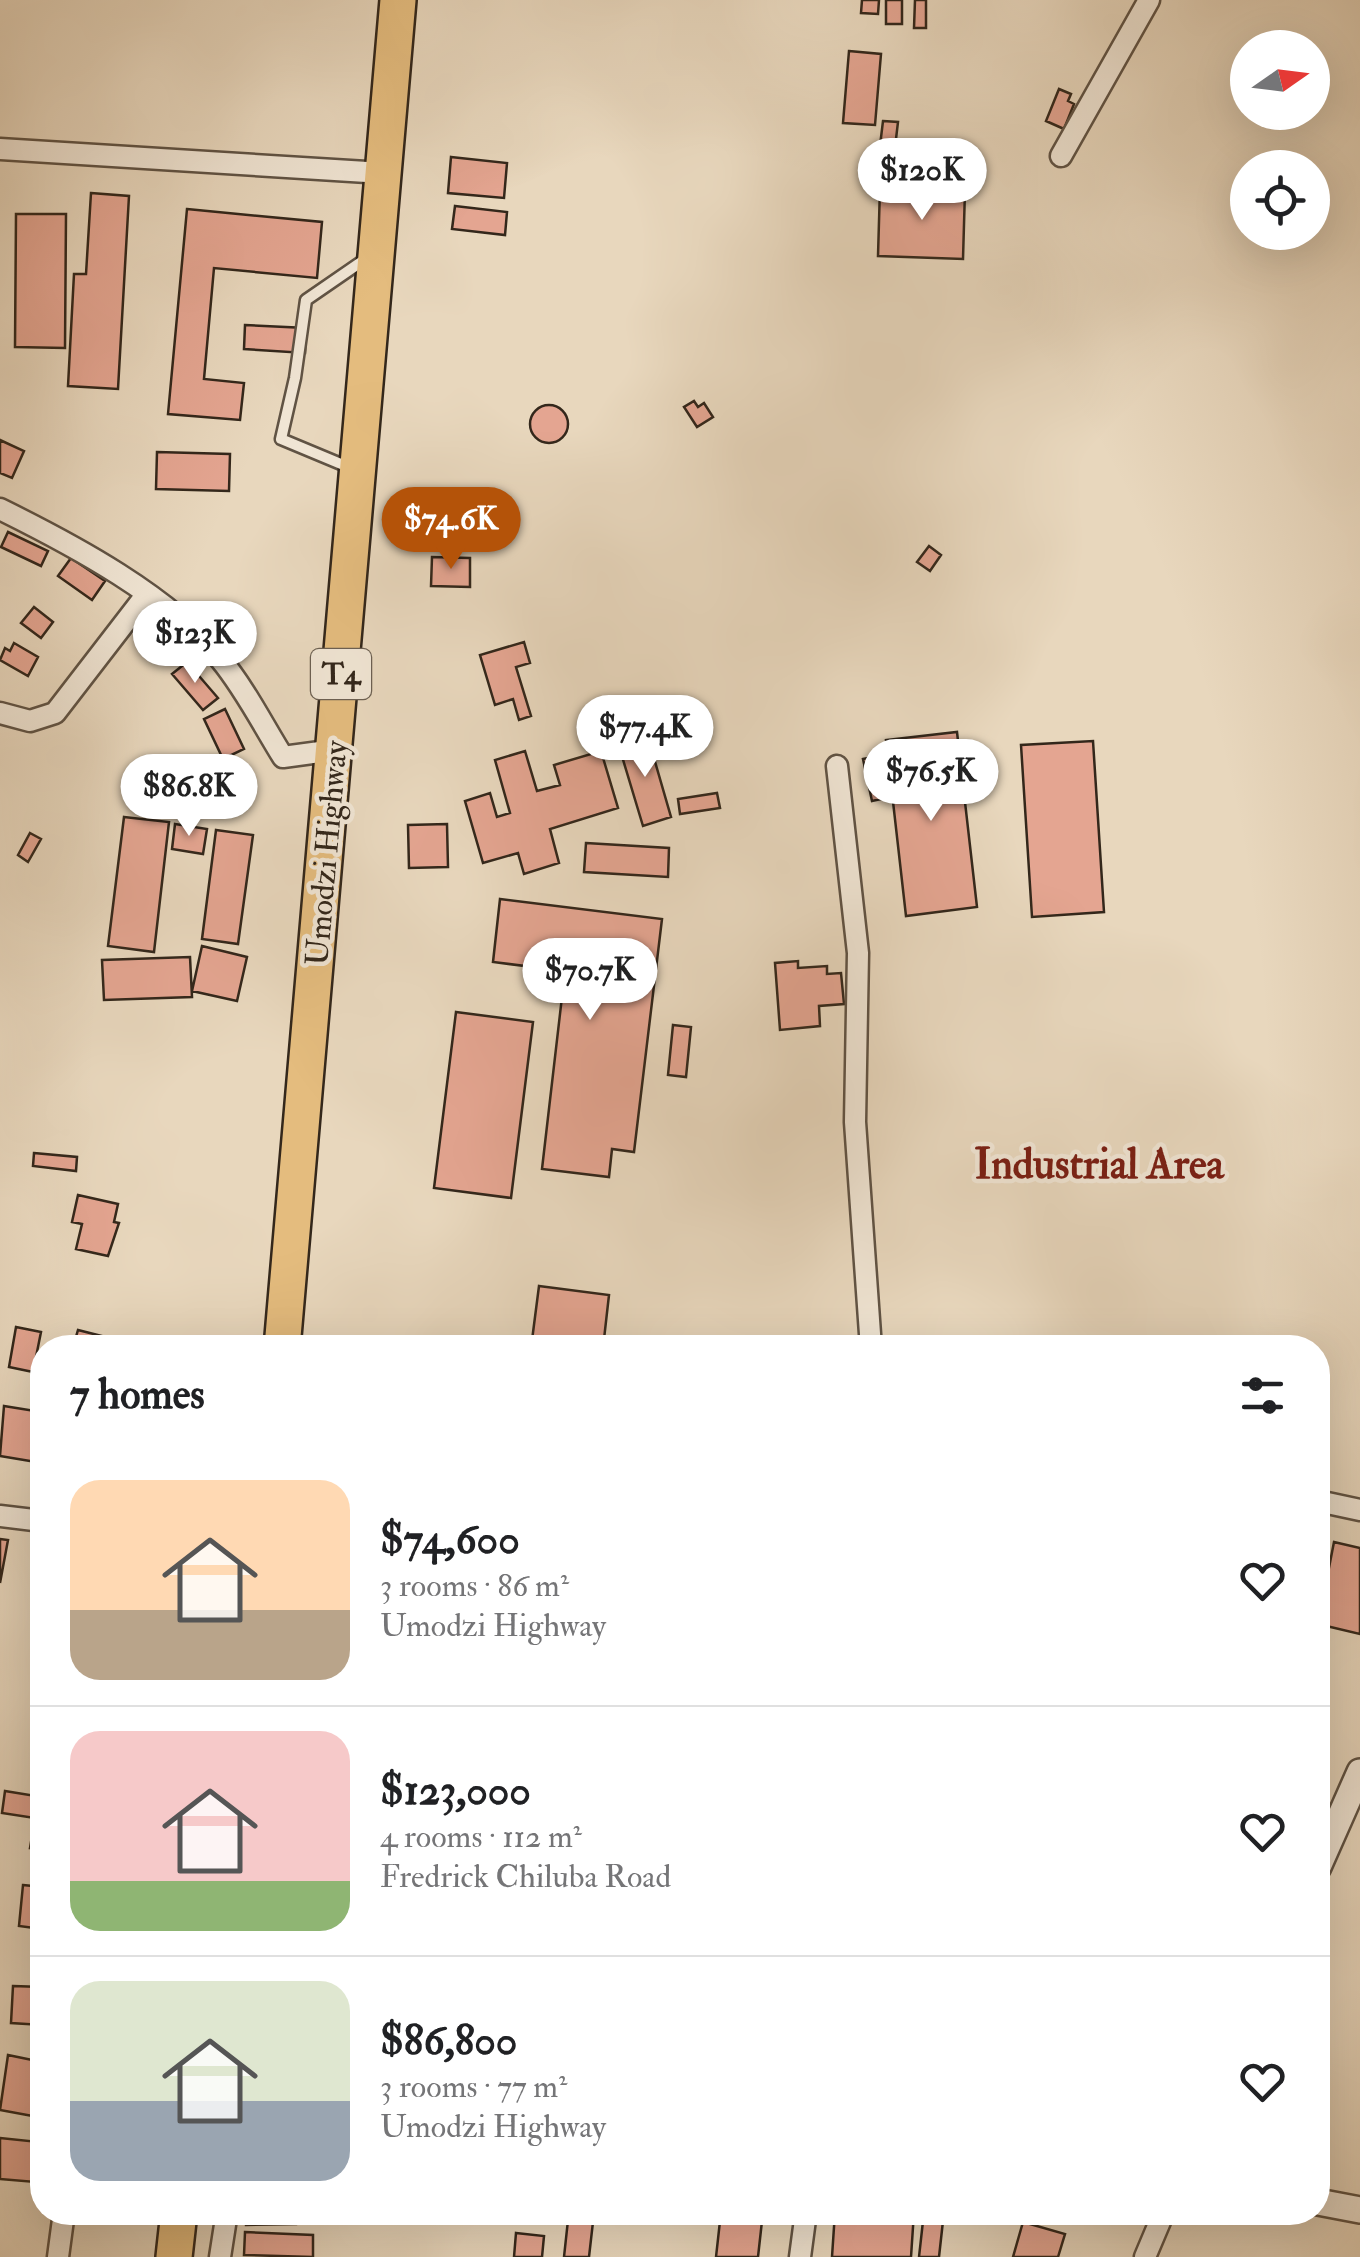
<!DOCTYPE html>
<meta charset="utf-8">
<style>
:root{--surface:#fff;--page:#f2f2f2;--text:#202124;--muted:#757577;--line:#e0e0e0;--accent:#b45309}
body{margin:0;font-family:"IM FELL Double Pica",serif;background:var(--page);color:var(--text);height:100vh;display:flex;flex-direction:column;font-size:38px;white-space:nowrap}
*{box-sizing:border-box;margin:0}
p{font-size:32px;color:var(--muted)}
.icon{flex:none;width:55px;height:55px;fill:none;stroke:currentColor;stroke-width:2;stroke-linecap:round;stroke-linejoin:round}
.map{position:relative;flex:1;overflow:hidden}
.drawer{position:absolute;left:30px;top:1335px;width:1300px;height:890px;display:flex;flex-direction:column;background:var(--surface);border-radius:40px;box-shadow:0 10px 40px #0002}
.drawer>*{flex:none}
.needle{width:65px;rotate:76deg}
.buttons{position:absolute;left:1230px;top:30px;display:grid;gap:20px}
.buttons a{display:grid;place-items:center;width:100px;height:100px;border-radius:50%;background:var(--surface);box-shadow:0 10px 40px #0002;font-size:50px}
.price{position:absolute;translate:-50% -85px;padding:0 22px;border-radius:35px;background:#fff;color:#222;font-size:32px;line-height:65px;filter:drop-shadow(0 2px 5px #0008)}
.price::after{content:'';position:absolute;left:50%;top:60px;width:30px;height:22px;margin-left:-15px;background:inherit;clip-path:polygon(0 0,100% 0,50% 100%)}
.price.selected{background:var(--accent);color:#fff}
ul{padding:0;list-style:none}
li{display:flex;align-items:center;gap:30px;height:250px;padding:0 40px}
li+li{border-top:2px solid var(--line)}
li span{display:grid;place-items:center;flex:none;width:280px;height:200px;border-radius:30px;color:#555}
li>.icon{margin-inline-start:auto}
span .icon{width:120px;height:120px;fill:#fffc;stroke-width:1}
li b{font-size:42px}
h2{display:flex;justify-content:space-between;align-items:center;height:120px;padding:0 40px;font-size:42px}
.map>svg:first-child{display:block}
.building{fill:#e4a591;stroke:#33271b;stroke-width:2.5}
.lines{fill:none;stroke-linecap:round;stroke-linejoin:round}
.service-casing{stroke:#605344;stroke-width:15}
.minor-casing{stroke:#605344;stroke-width:25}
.tertiary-casing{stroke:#605344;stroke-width:30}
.trunk-casing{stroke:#33271b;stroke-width:40}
.service{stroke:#f0e5d4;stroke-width:10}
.minor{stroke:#f0e5d4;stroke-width:20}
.tertiary{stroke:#f0e5d4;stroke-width:25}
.trunk{stroke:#e4bc7e;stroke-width:35}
.labels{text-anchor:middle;stroke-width:9;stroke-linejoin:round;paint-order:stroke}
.shield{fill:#f0e5d4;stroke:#6c6052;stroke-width:2.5}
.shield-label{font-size:30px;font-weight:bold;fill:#33271b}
.street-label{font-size:32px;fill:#33271b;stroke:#f0e5d4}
.district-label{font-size:42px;font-weight:bold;fill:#7a1f14;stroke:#f0e5d4}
</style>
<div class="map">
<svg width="1360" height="2257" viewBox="0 0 1360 2257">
<rect width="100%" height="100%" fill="#e8d7bd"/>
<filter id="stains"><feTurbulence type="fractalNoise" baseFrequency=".002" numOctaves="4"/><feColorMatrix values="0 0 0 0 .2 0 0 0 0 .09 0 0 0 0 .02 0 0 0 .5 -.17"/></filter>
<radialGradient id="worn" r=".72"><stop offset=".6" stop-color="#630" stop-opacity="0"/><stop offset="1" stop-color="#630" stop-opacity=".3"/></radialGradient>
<path class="building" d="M862 0H879L878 14 861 13Z
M886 0H902V24H886Z
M915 0H926V28H914Z
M849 51 881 54 875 125 843 123Z
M1059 89 1071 94 1068 101 1074 104 1064 129 1046 121Z
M883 121 898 122 894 156 879 154Z
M451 157 507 163 504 198 448 193Z
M880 187 965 190 963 259 878 256Z
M91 193 129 196 118 389 68 386 74 274H86Z
M455 206 507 212 505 235 452 229Z
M187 209 322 222 317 278 214 268 204 379 244 383 240 420 168 414Z
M16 214H66L65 348 15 347Z
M245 325 306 328 305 353 244 349Z
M694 401 698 407 704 403 713 417 697 427 684 407Z
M530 424a19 19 0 1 1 38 0a19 19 0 1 1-38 0Z
M0 440 24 451 12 478 0 473Z
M157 452 230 454 229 491 156 489Z
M8 532 48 551 41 566 1 547Z
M929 546 941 555 930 571 917 562Z
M432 557 470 558V587L431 586Z
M71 558 105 581 92 600 58 576Z
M34 607 53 622 41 638 21 623Z
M145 617 176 650 164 662 132 628Z
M524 642 530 663 516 667 531 716 519 720 513 699 495 705 480 655Z
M14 643 38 657 28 676 0 660 5 648 10 651Z
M187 662 218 698 203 710 172 674Z
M225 709 244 749 223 759 204 719Z
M957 732 977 907 906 916 886 740Z
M647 734 671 817 643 826 618 743Z
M1093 741 1104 912 1032 917 1021 745Z
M525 751 537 791 560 785 554 765 601 751 618 808 550 829 559 863 524 874 518 853 483 863 465 801 490 793 497 817 510 813 495 760Z
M873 757 881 799 872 801 863 759Z
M717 793 720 808 680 814 678 799Z
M124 817 169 822 154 952 108 946Z
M175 824 207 829 203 854 172 849Z
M447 824 448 867 409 868 408 825Z
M216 830 253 835 238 944 202 939Z
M30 833 41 839 28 862 18 855Z
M586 843 669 848 668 877 584 872Z
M500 899 662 919 634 1152 612 1149 609 1177 542 1169 565 971 493 962Z
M202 946 247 957 237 1001 192 991Z
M190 957 192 997 104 1000 102 960Z
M798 961V968L827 966V974L841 973 844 1004 819 1006 820 1026 780 1030 775 963Z
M456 1012 533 1022 511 1198 434 1188Z
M673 1025 691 1027 686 1077 668 1075Z
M34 1153 77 1157 76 1171 33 1166Z
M78 1195 118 1204 114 1222 119 1223 108 1256 76 1249 82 1224 72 1222Z
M539 1286 609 1295 603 1348H531Z
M16 1327 41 1332 33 1372 9 1367Z
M78 1330 129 1343 128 1348 73 1347Z
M4 1406 35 1411 33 1421 42 1423V1463L0 1456Z
M0 1539 8 1540 0 1583Z
M1334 1542 1360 1548V1634L1318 1624Z
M5 1791 42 1797V1849L30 1848 35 1818 2 1813Z
M23 1885 42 1887V1929L19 1926Z
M13 1986 42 1987V2025L11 2023Z
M8 2055 42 2062 38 2117 0 2110Z
M0 2138 39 2142 35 2182 0 2179Z
M245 2212H296V2224L246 2225Z
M721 2212H763L758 2257H716Z
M835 2212H914L911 2257H832Z
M924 2212H944L939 2257H919Z
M996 2212H1071L1070 2220Z
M568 2220 593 2222 589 2257H564Z
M1023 2222 1065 2234 1058 2257H1013Z
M245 2232 313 2235V2257L244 2255Z
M516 2233 544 2236 542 2257H514Z"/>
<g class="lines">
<g class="service-casing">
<path id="service" d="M353 469 281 439 295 378 306 300 367 258"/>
</g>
<g class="minor-casing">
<path id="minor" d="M0 149 383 173
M1061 156 1149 0
M0 509C73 545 169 596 221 660 245 689 263 725 283 757L335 750
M0 713 30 721 55 713 146 595
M837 766 858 953 855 1122 871 1348
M1318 1501 1360 1510
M0 1516 42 1521
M58 2257 64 2212
M220 2257 227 2212
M800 2257 806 2212
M1145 2257 1164 2212"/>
</g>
<g class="tertiary-casing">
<path id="tertiary" d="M1318 1867 1360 1772
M1318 2202 1360 2210"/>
</g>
<g class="trunk-casing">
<path id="trunk" d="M282 1348 398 0
M174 2257 179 2212"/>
</g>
<use href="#service" class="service"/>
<use href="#minor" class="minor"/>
<use href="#tertiary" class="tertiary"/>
<use href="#trunk" class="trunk"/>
</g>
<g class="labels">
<rect class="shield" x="311" y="649" width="60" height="50" rx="8"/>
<g class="shield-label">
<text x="341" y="684">T4</text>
</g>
<g class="street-label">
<text transform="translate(326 853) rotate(-85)" y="11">Umodzi Highway</text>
</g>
<g class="district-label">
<text x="1099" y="1178">Industrial Area</text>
</g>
</g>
<rect width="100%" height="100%" filter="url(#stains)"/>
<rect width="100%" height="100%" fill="url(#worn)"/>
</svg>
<div class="buttons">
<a><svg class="needle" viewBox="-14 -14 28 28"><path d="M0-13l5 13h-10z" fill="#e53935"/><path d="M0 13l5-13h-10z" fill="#757577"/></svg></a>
<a><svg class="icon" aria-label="locate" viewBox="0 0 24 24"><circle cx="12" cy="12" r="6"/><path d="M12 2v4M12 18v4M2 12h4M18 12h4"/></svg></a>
</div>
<b class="price" style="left:922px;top:223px">$120K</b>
<b class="price selected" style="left:451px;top:572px">$74.6K</b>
<b class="price" style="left:195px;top:686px">$123K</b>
<b class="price" style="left:645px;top:780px">$77.4K</b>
<b class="price" style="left:931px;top:824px">$76.5K</b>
<b class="price" style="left:189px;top:839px">$86.8K</b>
<b class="price" style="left:590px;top:1023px">$70.7K</b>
<section class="drawer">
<h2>7 homes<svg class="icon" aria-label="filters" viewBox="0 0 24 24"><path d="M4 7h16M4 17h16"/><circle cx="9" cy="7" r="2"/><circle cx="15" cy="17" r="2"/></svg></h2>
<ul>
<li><span style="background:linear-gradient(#ffd9b3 65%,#b9a48a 0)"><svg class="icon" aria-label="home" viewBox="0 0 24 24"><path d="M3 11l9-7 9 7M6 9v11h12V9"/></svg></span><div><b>$74,600</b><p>3 rooms · 86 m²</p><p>Umodzi Highway</p></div><svg class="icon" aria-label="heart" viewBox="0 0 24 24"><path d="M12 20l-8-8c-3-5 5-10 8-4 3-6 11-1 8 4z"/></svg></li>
<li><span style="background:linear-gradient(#f6c9c9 75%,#8fb573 0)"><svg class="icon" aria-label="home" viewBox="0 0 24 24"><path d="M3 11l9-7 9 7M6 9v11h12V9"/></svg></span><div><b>$123,000</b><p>4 rooms · 112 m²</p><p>Fredrick Chiluba Road</p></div><svg class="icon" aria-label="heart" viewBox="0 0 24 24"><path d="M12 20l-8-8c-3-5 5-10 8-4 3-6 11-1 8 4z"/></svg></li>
<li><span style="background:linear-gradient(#dfe7d0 60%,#9aa5b1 0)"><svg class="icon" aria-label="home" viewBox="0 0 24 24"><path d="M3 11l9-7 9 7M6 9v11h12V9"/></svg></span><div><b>$86,800</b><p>3 rooms · 77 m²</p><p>Umodzi Highway</p></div><svg class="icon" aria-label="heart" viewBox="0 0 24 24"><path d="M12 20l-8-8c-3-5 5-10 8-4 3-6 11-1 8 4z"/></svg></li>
</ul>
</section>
</div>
